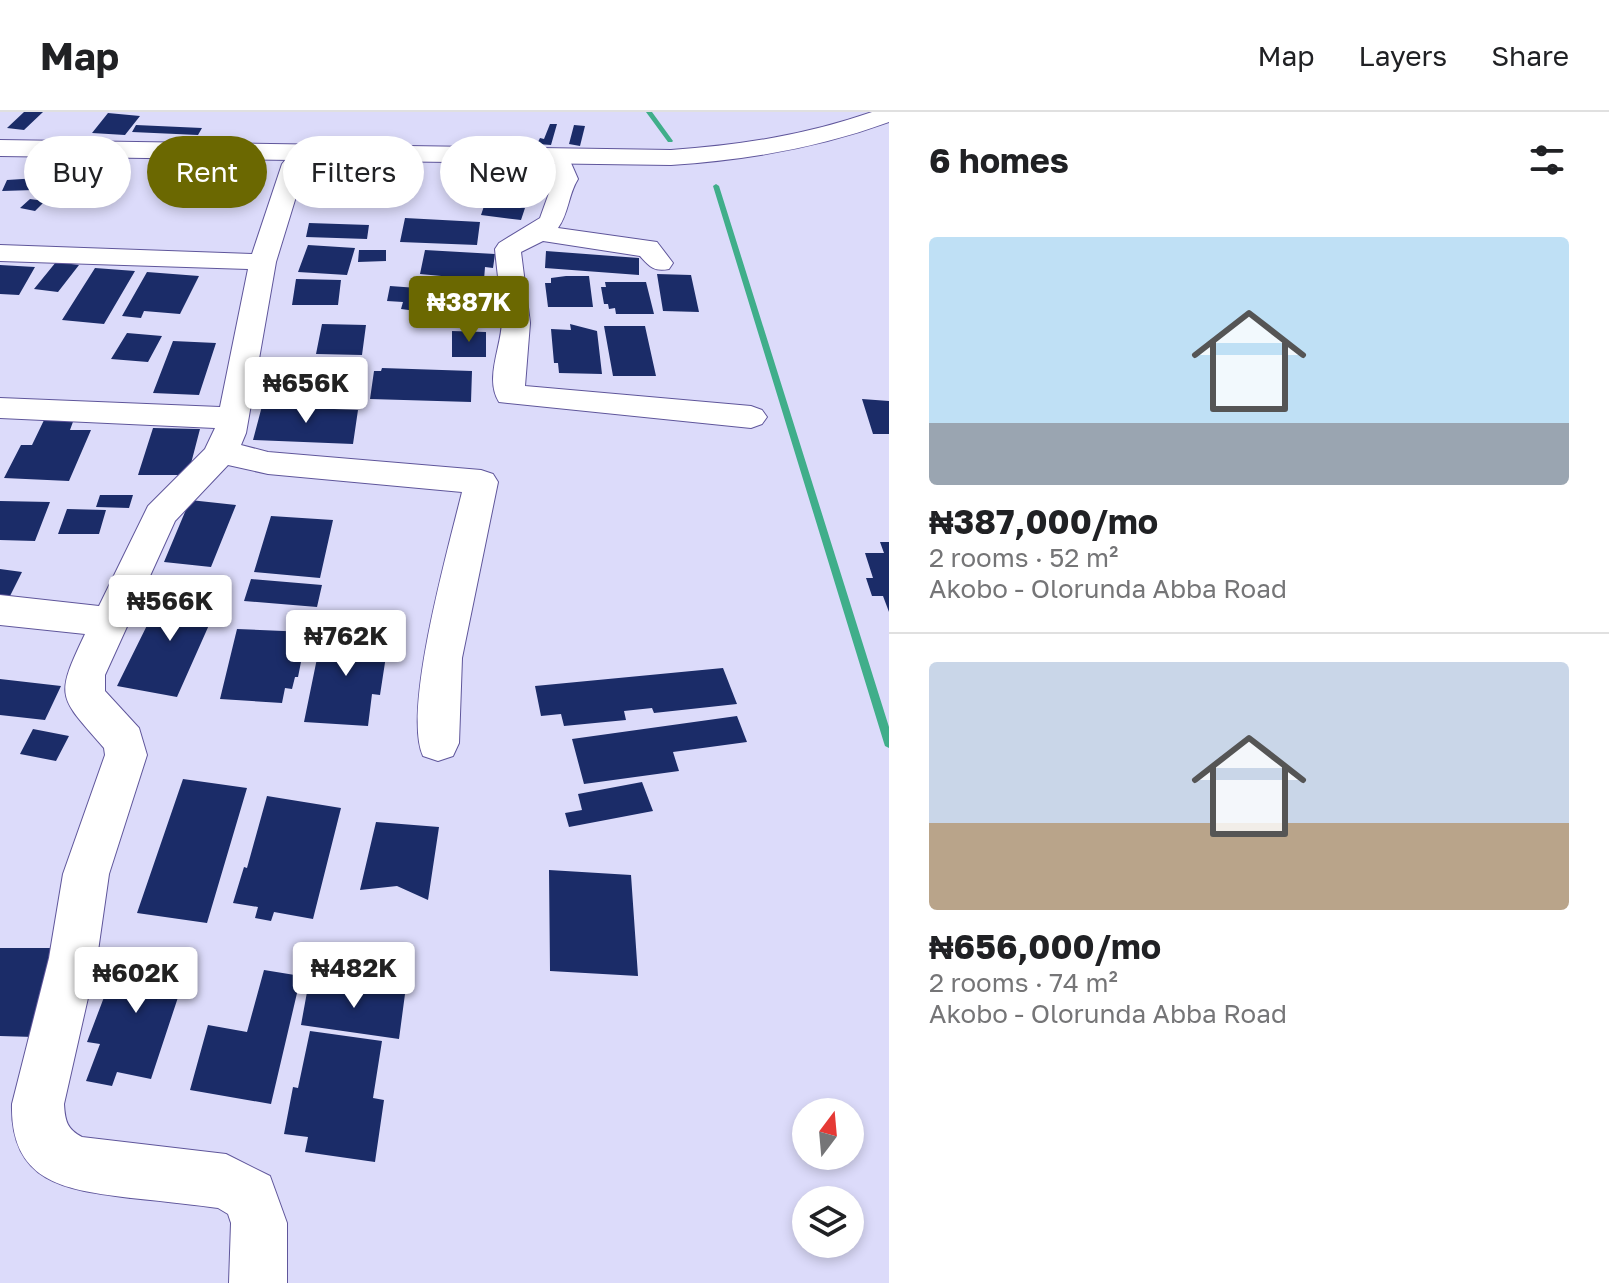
<!DOCTYPE html>
<meta charset="utf-8">
<style>
:root{--surface:#fff;--page:#f6f6f6;--text:#202124;--muted:#757577;--line:#e0e0e0;--accent:#6b6801}
body{margin:0;font-family:"Golos Text",sans-serif;background:var(--page);color:var(--text);height:100vh;display:flex;flex-direction:column;font-size:30px;white-space:nowrap}
*{box-sizing:border-box;margin:0}
p{font-size:26px;color:var(--muted)}
.icon{flex:none;width:44px;height:44px;fill:none;stroke:currentColor;stroke-width:2;stroke-linecap:round;stroke-linejoin:round}
.map{position:relative;flex:1;overflow:hidden}
.panel{display:flex;flex-direction:column;background:var(--surface);width:720px}
.panel>*{flex:none}
.banner{position:absolute;left:24px;top:24px;width:744px;height:72px;display:flex;gap:16px}
.needle{width:52px;rotate:16deg}
.controls{position:absolute;left:792px;top:986px;display:grid;gap:16px}
.controls a{display:grid;place-items:center;width:72px;height:72px;border-radius:50%;background:var(--surface);box-shadow:0 4px 12px #0003;font-size:40px}
.price{position:absolute;translate:-50% -68px;padding:0 18px;border-radius:8px;background:#fff;color:#222;font-size:26px;line-height:52px;filter:drop-shadow(0 2px 4px #0008)}
.price::after{content:'';position:absolute;left:50%;top:48px;width:24px;height:18px;margin-left:-12px;background:inherit;clip-path:polygon(0 0,100% 0,50% 100%)}
.price.selected{background:var(--accent);color:#fff}
ul{padding:0;list-style:none}
li{display:grid;align-content:center;gap:16px;height:424px;padding:0 40px}
li+li{border-top:2px solid var(--line)}
li span{display:grid;place-items:center;height:248px;border-radius:8px;color:#555}
li>.icon{margin-inline-start:auto}
span .icon{width:144px;height:144px;fill:#fffc;stroke-width:1}
li b{font-size:34px}
h2{display:flex;justify-content:space-between;align-items:center;height:96px;padding:0 40px;font-size:34px}
.pill{padding:0 28px;border-radius:36px;background:var(--surface);box-shadow:0 4px 12px #0003;font-size:28px;line-height:72px}
.pill.selected{background:var(--accent);color:#fff}
header{display:flex;align-items:center;gap:48px;box-sizing:border-box;height:112px;padding:0 40px;background:var(--surface);border-bottom:2px solid var(--line)}
header strong{font-size:38px}
nav{display:flex;gap:44px;margin-inline-start:auto;font-size:28px}
main{display:flex;flex:1;min-height:0}
.map>svg:first-child{display:block}
.lines{fill:none;stroke-linecap:round;stroke-linejoin:round}
.stream{fill:#40ae8a;fill-rule:evenodd}
.building{fill:#1b2c68}
.street-casing{stroke:#5f569b;stroke-width:2}
.secondary-casing{stroke:#5f569b;stroke-width:2}
.street{fill:#fff;fill-rule:evenodd}
.secondary{fill:#fff;fill-rule:evenodd}
</style>
<header>
<strong>Map</strong>
<nav><a>Map</a><a>Layers</a><a>Share</a></nav>
</header>
<main>
<div class="map">
<svg width="889" height="1171" viewBox="0 0 889 1171">
<rect width="100%" height="100%" fill="#dcdbfa"/>
<g class="lines">
<path class="stream" d="M646 0H652L673 29 672 30H668Z
M716 72 719 74 889 615V636L885 634 884 631 713 74Z"/>
</g>
<path class="building" d="M24 0H43L24 18 7 16Z
M108 1 140 4 125 23 92 21Z
M550 12H557L551 33 537 32 540 26 544 27Z
M136 13 202 16 198 23 132 20Z
M574 13 585 14 580 34 569 32Z
M38 66 34 78 2 79 7 68Z
M30 87 45 89 35 99 20 96Z
M485 91 525 96 521 108 481 103Z
M405 106 480 110 477 133 400 130Z
M309 111 369 113 367 127 306 125Z
M308 133 355 136 347 163 298 160Z
M359 138H386V149L358 150Z
M425 138 495 142 493 156 485 155 484 168 420 162Z
M546 139 639 146V163L545 156Z
M56 150 79 153 58 180 34 177Z
M0 153 35 155 19 183 0 182Z
M95 156 135 159 104 212 62 208Z
M147 160 199 164 180 202 144 199 141 206 122 204Z
M657 162 691 163 699 200 663 199Z
M566 164H589L593 195H548L545 171H551V166Z
M296 167 341 168 338 193H292Z
M605 170H646L654 202H616L615 196 609 197 608 192H604L601 175H606Z
M390 174 459 179 458 186 473 187 470 206 401 197 403 190 387 189Z
M322 212 366 213 362 243 316 242Z
M570 212 597 219 602 262 559 261 558 251H554L551 217 571 218Z
M604 214H645L656 264H613Z
M452 219 486 220V245H452Z
M127 221 162 224 148 250 111 247Z
M173 229 216 231 199 283 153 281Z
M336 248 335 281 261 283 265 250Z
M382 256 472 259 471 290 370 287 374 259H381Z
M862 287 889 289V322H873Z
M262 294 358 298 353 332 253 328Z
M45 306 74 307 70 318H91L69 369 4 366 21 333H32Z
M153 316 200 317 188 363H138Z
M100 383H133L129 396 96 395Z
M190 388 236 393 211 455 164 450Z
M0 389 50 390 35 429 0 428Z
M67 397 106 398 99 422H58Z
M271 404 333 408 320 466 254 460Z
M880 430H889V500L883 484H872L866 466H873L865 441H884Z
M0 457 22 460 6 492 0 491Z
M251 467 322 473 317 495 244 489Z
M165 477 221 486 177 585 117 574Z
M237 517 307 520 298 565H295L292 577 285 576 282 591 220 587Z
M323 517 382 521 379 543 386 544 380 583 372 582 368 614 304 610Z
M723 556 737 592 654 601 652 596 624 599 626 608 564 614 561 602 541 604 535 574Z
M0 567 61 574 45 608 0 603Z
M737 604 747 630 673 640 679 659 584 672 572 627Z
M33 617 69 624 56 649 20 642Z
M183 667 247 676 207 811 137 801Z
M642 670 653 699 569 715 565 701 582 698 578 682Z
M267 684 341 696 313 807 274 800 271 809 255 806 258 795 233 791 244 755 247 756Z
M376 710 439 715 428 788 397 774 360 778Z
M549 758 631 763 638 864 550 859Z
M0 836H57L34 925 0 924Z
M157 837 192 843 151 967 117 960 112 974 86 969 100 932 87 930 120 843 142 847 143 842 154 845Z
M264 858 301 864 271 992 190 978 208 913 247 920Z
M309 869 405 882 399 927 301 913Z
M310 919 382 929 373 986 384 988 375 1050 305 1040 308 1025 284 1022 293 975 298 976Z"/>
<g class="lines">
<g class="street-casing">
<path id="street" d="M294 45 302 47 306 52 276 150 246 321 241 333 268 340 481 358 493 362 498 370 462 546 459 631 453 644 438 649 423 644C402 599 449 434 462 380L268 362 228 353 175 409 105 563V579L139 616 147 643 109 762 97 846 64 992C65 1009 67 1017 82 1025L226 1042 270 1064 287 1111V1171H229L231 1111 228 1102 218 1096C189 1092 160 1089 131 1086 67 1078 10 1072 12 992L49 846 63 762 105 643 104 636C59 584 54 587 85 522L0 513V483L99 494 148 394 205 337 215 316 0 306V286L220 295 248 157 0 149V133L252 142 282 52 286 47Z
M563 49 571 51 578 67C568 83 569 101 558 116L657 130 673 151 669 157C654 160 650 155 640 144L543 129 521 140 530 211 525 274 751 294 762 298 767 305 762 312 751 316 499 290C484 266 502 234 502 208 501 184 497 160 495 137L499 131 540 106 554 67 551 56 555 51Z"/>
</g>
<g class="secondary-casing">
<path id="secondary" d="M872 0H889V10C818 36 747 48 671 53L0 44V28L671 38C741 33 806 23 872 0Z"/>
</g>
<use href="#street" class="street"/>
<use href="#secondary" class="secondary"/>
</g>
</svg>
<div class="controls">
<a><svg class="needle" viewBox="-14 -14 28 28"><path d="M0-13l5 13h-10z" fill="#e53935"/><path d="M0 13l5-13h-10z" fill="#757577"/></svg></a>
<a><svg class="icon" aria-label="layers" viewBox="0 0 24 24"><path d="M12 4l9 5-9 5-9-5zM3 14l9 5 9-5"/></svg></a>
</div>
<b class="price selected" style="left:469px;top:232px">₦387K</b>
<b class="price" style="left:306px;top:313px">₦656K</b>
<b class="price" style="left:170px;top:531px">₦566K</b>
<b class="price" style="left:346px;top:566px">₦762K</b>
<b class="price" style="left:354px;top:898px">₦482K</b>
<b class="price" style="left:136px;top:903px">₦602K</b>
<div class="banner">
<a class="pill">Buy</a>
<a class="pill selected">Rent</a>
<a class="pill">Filters</a>
<a class="pill">New</a>
</div>
</div>
<section class="panel">
<h2>6 homes<svg class="icon" aria-label="filters" viewBox="0 0 24 24"><path d="M4 7h16M4 17h16"/><circle cx="9" cy="7" r="2"/><circle cx="15" cy="17" r="2"/></svg></h2>
<ul>
<li><span style="background:linear-gradient(#bfe0f5 75%,#9aa5b1 0)"><svg class="icon" aria-label="home" viewBox="0 0 24 24"><path d="M3 11l9-7 9 7M6 9v11h12V9"/></svg></span><div><b>₦387,000/mo</b><p>2 rooms · 52 m²</p><p>Akobo - Olorunda Abba Road</p></div></li>
<li><span style="background:linear-gradient(#c9d6e8 65%,#b9a48a 0)"><svg class="icon" aria-label="home" viewBox="0 0 24 24"><path d="M3 11l9-7 9 7M6 9v11h12V9"/></svg></span><div><b>₦656,000/mo</b><p>2 rooms · 74 m²</p><p>Akobo - Olorunda Abba Road</p></div></li>
</ul>
</section>
</main>
